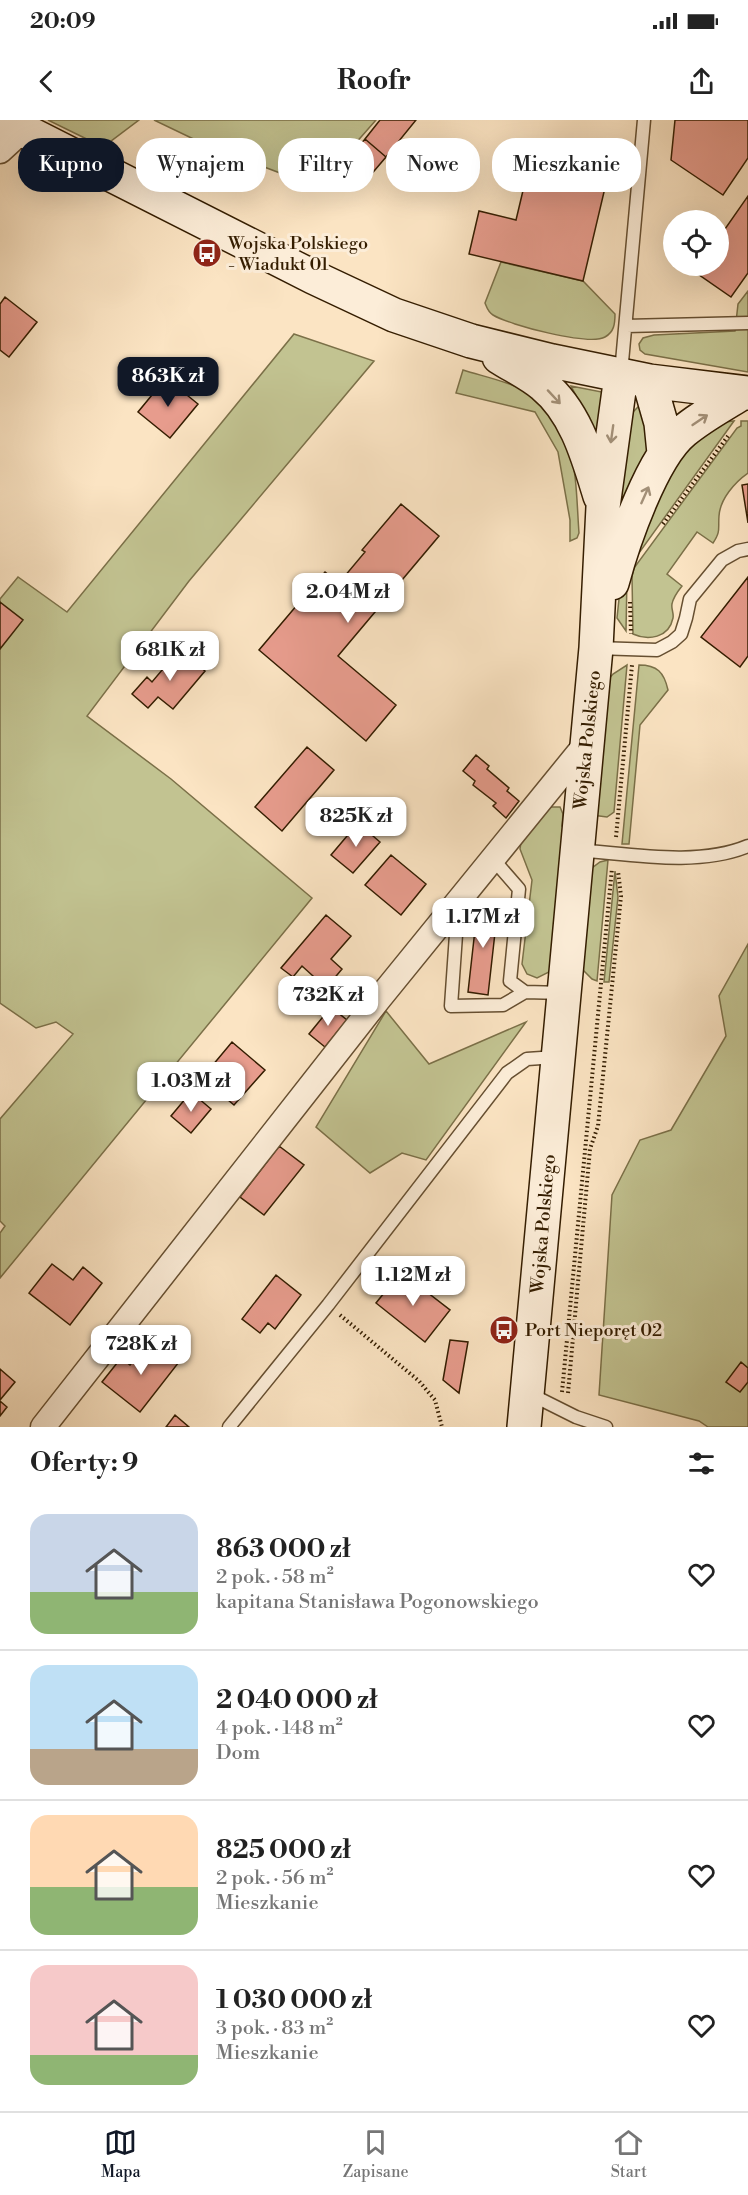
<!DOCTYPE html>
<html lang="pl">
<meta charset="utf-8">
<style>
:root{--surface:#fff;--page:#f6f6f6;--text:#222;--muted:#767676;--line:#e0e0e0;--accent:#111827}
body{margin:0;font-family:"Libre Bodoni",serif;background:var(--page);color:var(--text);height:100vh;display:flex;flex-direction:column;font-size:22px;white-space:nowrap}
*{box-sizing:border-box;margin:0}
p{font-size:20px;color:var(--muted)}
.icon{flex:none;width:33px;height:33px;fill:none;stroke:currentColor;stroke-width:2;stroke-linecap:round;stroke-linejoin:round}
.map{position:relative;height:1307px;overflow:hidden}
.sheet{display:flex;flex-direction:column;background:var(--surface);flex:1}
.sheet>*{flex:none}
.hud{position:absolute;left:18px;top:18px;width:712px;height:54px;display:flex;gap:12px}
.controls{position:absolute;left:663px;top:90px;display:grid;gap:12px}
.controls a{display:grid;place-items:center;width:66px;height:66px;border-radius:50%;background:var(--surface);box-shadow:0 6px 24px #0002;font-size:30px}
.price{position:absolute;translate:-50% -51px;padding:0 14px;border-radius:12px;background:#fff;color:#222;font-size:20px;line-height:39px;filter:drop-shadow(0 2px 3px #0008)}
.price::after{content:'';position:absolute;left:50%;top:36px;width:18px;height:14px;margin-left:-9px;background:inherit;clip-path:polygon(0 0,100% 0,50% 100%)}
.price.active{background:var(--accent);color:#fff}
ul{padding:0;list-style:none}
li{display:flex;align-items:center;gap:18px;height:150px;padding:0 30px}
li+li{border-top:2px solid var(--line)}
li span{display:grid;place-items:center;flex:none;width:168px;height:120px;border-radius:18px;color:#555}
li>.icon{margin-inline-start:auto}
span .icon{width:72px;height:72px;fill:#fffc;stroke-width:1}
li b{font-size:26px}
h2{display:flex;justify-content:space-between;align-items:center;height:72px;padding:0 30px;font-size:26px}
.chip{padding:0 21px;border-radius:24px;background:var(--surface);box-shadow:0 6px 24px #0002;font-size:21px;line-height:54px}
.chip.active{background:var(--accent);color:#fff}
.status{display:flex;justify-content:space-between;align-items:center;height:42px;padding:0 30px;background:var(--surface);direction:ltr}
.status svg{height:16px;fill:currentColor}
header{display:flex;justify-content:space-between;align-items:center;height:78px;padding:0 30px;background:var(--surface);font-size:27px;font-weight:700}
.menu{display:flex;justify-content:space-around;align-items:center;height:84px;border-top:2px solid var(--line);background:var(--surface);font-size:16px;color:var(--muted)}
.menu a{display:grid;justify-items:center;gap:3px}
.menu .active{color:var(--accent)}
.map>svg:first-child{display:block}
.green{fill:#c2c391;stroke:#7b7048;stroke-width:1.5}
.building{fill:#e79c8d;stroke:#341d00;stroke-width:1.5}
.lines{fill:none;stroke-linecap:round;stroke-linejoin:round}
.lane-casing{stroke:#664f31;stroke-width:15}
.street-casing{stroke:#664f31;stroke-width:27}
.secondary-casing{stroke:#341d00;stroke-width:36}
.path{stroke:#341d00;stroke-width:4;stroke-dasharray:1.5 3;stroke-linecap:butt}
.lane{stroke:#fcedd8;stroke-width:12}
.street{stroke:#fcedd8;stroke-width:24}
.secondary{stroke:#fcedd8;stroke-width:33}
.oneway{stroke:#a28f77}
.labels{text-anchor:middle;stroke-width:6;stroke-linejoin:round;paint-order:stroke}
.poi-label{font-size:18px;fill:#341d00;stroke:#fcedd8;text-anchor:start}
.street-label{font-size:18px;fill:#341d00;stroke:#fcedd8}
</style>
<div class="status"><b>20:09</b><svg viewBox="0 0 49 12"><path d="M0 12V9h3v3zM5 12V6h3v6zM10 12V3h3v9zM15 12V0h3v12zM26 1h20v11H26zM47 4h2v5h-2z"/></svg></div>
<header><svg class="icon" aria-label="back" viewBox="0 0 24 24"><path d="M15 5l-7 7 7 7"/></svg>Roofr<svg class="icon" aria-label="share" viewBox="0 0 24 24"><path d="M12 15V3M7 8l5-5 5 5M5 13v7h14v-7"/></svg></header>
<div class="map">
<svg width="748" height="1307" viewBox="0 0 748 1307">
<rect width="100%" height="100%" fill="#fbe4c3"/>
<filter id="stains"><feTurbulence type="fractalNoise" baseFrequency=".00333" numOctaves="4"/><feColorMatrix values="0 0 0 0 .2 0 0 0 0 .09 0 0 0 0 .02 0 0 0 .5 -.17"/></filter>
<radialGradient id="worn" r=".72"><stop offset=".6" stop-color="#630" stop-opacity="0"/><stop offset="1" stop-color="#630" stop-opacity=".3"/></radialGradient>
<path class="green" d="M48 0H139L103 27Z
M154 0H376L317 67 206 25Z
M501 142 583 161 615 194C615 204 614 212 605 217 589 226 509 205 493 195 488 192 487 188 485 183Z
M748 171V252L645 234 640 230 639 224 643 218 654 215 735 211 738 184Z
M294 214 374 241 189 461 87 596 171 659 312 778 0 1158V1113L5 1106 0 1101V999L73 914 56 902 36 908 0 883V479L18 457 67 492Z
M463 250C485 257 512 262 532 275 545 284 564 311 569 327 577 351 577 387 579 413L577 418 570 421V400L558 332 535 292 456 273Z
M571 266 607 273 597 315Z
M647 285 649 330 615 410 632 293 638 287Z
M734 301 631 444 627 457 626 511 617 498 621 460 677 334 724 302Z
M741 301H748V353C735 362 720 379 719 396 718 409 721 411 713 423L697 412 667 454 682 466C678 471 673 478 672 484 671 489 674 493 673 498 669 518 648 521 633 514L632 456 634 448 737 308 741 306Z
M627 545 614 692 607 697 592 695 606 562 613 554Z
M639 545C657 545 664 552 668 570L640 605 629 724H622Z
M548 687H560L563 694 562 706H567L554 845 549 852 537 858 527 854 522 844 532 760 520 729 521 722Z
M608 740 597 861 592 859 581 848 588 751 600 742Z
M615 751 618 777 609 862H604Z
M748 824V1307H708L699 1301 599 1275 612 1075 640 1020 671 1010 726 916 719 876Z
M386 891 429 944 526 902 426 1040 402 1033 370 1053 316 1007Z"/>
<path class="building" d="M380 0H416L386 37 365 19Z
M675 0H748V38L723 75 671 40Z
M365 19 386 37 369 57 347 40Z
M531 37 608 55 583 161 469 134 479 91 516 100Z
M748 76V153L731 177 695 152 700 146H718V119Z
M5 177 37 202 9 237 0 230V184Z
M166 258 198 284 170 318 138 292Z
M748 364V403L742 365Z
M401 384 439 416 338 536 396 585 366 621 259 530 325 452 339 463 365 432 362 430Z
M748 457V536L740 547 701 517Z
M0 482 23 500 0 529Z
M179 530 205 551 173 589 158 577 148 588 132 574 147 557 152 562Z
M307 627 334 650 282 711 255 687Z
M476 635 489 646 487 649 509 668 507 671 519 681 506 698 493 686 496 683 473 665 475 661 463 651Z
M358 703 380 722 353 753 331 735Z
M391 735 426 764 401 795 365 765Z
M478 783 498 786 488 875 468 872Z
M326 795 351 816 331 839 342 849 322 873 308 861 313 856 302 846 293 857 281 848Z
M331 887 347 900 325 927 309 914Z
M232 922 265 950 234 985 202 958Z
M191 972 211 989 191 1013 171 996Z
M279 1026 304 1045 264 1095 240 1077Z
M52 1144 73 1160 83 1147 102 1163 70 1205 29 1173Z
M401 1152 450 1190 425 1222 376 1183Z
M276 1155 301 1175 275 1209 268 1203 260 1213 242 1199Z
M150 1220 179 1242 140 1292 102 1262 121 1238 130 1245Z
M450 1220 468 1222 459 1273 443 1260Z
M741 1242 748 1248V1262L740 1272 726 1262Z
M0 1249 15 1262 0 1280Z
M0 1281 7 1287 0 1296Z
M175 1295 189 1307H166Z"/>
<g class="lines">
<g class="lane-casing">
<path id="lane" d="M626 206 748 203
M621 253 644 0
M596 528 657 530 672 522 681 514 686 498 690 479 722 440 738 431 748 429
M577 730C631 734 698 747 748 726
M493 739 519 769 510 861 525 872
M458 786 451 886 503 885 525 872 563 873
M530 1274 576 1297 606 1307
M229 1307 328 1185 507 953 527 939 556 937"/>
</g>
<g class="street-casing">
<path id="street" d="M0 31 23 10
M43 1307 378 880 586 624"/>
</g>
<g class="secondary-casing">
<path id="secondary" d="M3 0 313 157 394 195 471 221 552 241 649 261 748 273
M499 237C513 246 530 254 543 265 576 292 588 337 600 376
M649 261 661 303 664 333
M612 463C623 422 652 337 684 311 702 296 723 285 742 273
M524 1307 596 528 603 387 621 256"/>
</g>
<path class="path" d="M663 404 728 316
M630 482 631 514
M616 717 632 545
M340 1195 419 1261 435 1280 442 1307
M562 1272 612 748
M568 1273 590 1029 598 1006 621 776 618 751"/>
<use href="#lane" class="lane"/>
<use href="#street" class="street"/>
<use href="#secondary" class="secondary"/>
</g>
<defs><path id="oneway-shaft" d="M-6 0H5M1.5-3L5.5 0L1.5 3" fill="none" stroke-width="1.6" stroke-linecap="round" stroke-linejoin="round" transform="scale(1.5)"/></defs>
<g class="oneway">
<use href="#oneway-shaft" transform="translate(554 277) rotate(47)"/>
<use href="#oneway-shaft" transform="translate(700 300) rotate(-34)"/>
<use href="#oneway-shaft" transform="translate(612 314) rotate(98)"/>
<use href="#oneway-shaft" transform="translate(645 375) rotate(-66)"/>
</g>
<defs>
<g id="bus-disc" transform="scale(1.5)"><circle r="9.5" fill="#8f2418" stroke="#fcedd8"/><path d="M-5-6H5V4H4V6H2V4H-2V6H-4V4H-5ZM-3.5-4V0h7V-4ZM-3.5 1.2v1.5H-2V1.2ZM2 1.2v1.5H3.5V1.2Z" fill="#fff"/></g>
</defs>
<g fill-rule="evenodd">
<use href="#bus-disc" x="207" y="133"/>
<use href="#bus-disc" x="504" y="1210"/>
</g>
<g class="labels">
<g class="poi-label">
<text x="228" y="129">Wojska Polskiego<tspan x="228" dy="21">- Wiadukt 01</tspan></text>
<text x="525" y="1216">Port Nieporęt 02</text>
</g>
<g class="street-label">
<text transform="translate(587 620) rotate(-84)" y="6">Wojska Polskiego</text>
<text transform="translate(543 1104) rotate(-85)" y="6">Wojska Polskiego</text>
</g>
</g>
<rect width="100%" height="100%" filter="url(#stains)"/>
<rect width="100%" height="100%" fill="url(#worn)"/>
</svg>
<div class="controls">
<a><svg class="icon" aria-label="locate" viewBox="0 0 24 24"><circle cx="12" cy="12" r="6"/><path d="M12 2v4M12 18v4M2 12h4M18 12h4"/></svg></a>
</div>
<b class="price active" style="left:168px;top:288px">863K zł</b>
<b class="price" style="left:348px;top:504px">2.04M zł</b>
<b class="price" style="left:170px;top:562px">681K zł</b>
<b class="price" style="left:356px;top:728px">825K zł</b>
<b class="price" style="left:483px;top:829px">1.17M zł</b>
<b class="price" style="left:328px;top:907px">732K zł</b>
<b class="price" style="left:191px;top:993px">1.03M zł</b>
<b class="price" style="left:413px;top:1187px">1.12M zł</b>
<b class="price" style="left:141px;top:1256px">728K zł</b>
<div class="hud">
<a class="chip active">Kupno</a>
<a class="chip">Wynajem</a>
<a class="chip">Filtry</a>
<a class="chip">Nowe</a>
<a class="chip">Mieszkanie</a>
</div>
</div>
<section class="sheet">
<h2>Oferty: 9<svg class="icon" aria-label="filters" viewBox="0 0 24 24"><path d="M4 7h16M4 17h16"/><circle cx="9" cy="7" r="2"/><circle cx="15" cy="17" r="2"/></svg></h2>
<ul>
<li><span style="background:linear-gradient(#c9d6e8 65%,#8fb573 0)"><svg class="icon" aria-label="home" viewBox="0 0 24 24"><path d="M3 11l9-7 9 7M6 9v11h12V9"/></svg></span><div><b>863 000 zł</b><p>2 pok. · 58 m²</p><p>kapitana Stanisława Pogonowskiego</p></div><svg class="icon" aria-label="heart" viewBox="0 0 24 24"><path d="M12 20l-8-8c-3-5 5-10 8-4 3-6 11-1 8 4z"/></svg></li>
<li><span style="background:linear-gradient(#bfe0f5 70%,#b9a48a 0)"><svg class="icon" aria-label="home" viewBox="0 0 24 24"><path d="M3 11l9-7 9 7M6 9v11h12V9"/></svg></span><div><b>2 040 000 zł</b><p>4 pok. · 148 m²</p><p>Dom</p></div><svg class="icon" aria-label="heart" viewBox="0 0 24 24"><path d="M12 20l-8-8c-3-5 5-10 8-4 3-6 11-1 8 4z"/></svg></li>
<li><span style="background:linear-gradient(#ffd9b3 60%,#8fb573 0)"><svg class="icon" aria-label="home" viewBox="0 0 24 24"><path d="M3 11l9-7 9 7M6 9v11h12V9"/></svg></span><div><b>825 000 zł</b><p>2 pok. · 56 m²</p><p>Mieszkanie</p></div><svg class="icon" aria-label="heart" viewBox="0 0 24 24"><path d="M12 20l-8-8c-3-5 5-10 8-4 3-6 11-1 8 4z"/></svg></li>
<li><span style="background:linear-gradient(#f6c9c9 75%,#8fb573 0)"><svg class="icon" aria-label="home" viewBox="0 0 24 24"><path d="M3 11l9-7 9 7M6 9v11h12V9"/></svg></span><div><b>1 030 000 zł</b><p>3 pok. · 83 m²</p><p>Mieszkanie</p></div><svg class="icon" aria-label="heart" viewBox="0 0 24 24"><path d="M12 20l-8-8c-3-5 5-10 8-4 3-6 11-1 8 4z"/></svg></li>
</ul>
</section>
<nav class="menu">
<a class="active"><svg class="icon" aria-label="map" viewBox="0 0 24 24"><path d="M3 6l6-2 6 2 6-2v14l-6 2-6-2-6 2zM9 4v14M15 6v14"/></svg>Mapa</a>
<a><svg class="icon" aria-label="saved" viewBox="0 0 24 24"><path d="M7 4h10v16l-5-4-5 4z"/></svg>Zapisane</a>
<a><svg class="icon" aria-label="home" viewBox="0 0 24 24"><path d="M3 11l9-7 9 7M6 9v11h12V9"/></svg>Start</a>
</nav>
